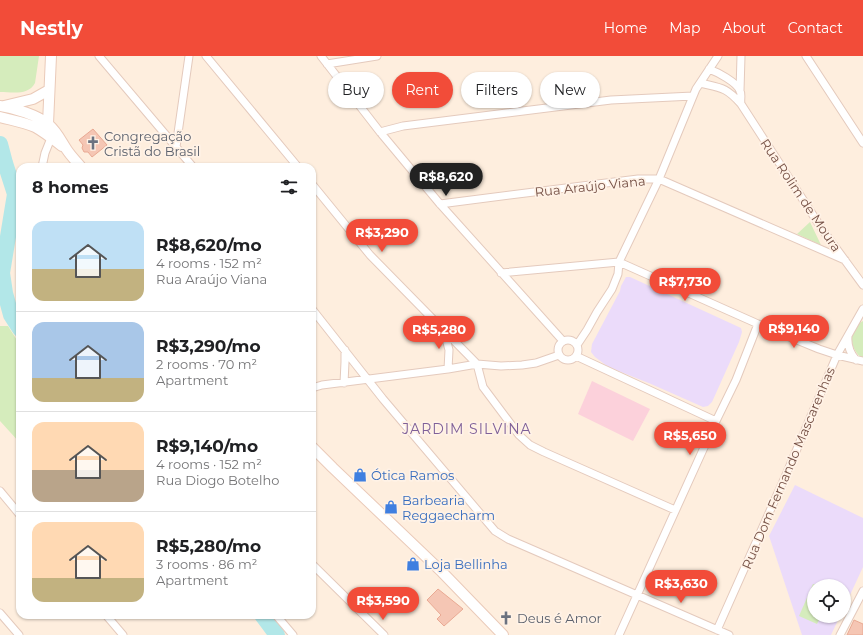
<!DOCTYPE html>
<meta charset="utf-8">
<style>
:root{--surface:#fff;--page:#f6f6f6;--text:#202124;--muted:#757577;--line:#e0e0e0;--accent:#f24c39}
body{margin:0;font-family:Montserrat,sans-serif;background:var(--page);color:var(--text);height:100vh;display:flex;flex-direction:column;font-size:15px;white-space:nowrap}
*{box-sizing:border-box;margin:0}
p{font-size:13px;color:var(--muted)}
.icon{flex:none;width:22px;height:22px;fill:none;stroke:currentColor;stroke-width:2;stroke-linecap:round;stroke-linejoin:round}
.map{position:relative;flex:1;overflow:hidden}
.drawer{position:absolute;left:16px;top:107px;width:300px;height:456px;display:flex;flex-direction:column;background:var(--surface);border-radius:12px;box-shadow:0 1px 3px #0004}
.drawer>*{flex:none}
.top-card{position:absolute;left:328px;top:16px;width:380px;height:36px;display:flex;gap:8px}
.buttons{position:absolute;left:807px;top:523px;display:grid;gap:8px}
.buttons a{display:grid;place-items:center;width:44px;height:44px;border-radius:50%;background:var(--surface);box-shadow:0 1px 3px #0004;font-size:20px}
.price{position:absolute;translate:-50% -34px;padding:0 9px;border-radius:14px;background:var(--accent);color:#fff;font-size:13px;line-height:26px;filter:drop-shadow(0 1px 2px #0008)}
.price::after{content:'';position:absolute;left:50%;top:24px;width:12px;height:9px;margin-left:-6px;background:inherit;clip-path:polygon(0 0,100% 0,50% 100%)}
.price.current{background:#222;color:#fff}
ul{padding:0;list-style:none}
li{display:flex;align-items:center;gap:12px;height:100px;padding:0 16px}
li+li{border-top:1px solid var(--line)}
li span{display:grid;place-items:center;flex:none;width:112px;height:80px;border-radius:12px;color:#555}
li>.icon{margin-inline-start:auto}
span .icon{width:48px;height:48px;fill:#fffc;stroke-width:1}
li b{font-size:17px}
h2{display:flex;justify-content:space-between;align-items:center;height:48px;padding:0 16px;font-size:17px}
.tag{padding:0 14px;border-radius:18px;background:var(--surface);box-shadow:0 1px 3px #0004;font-size:14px;line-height:36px}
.tag.current{background:var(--accent);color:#fff}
header{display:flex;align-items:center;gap:24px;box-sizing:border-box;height:56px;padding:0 20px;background:var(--accent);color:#fff}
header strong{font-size:19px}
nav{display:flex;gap:22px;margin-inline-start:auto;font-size:14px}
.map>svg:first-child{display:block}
.education{fill:#ebdbfa}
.medical{fill:#fcd1db}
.green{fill:#d5ecbc}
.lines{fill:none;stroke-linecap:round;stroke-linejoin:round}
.river{stroke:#b2e7e8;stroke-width:16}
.building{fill:#f5c6b4;stroke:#e9a993}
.street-casing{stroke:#e4cabd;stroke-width:9}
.secondary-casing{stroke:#eacab9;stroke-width:12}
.street{stroke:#fff;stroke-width:7}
.secondary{stroke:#fff;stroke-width:10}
.labels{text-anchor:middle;stroke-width:3.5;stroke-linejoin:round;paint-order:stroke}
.worship-label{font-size:13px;fill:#5b616d;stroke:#fff2e6;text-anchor:start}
.street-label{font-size:13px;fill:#755045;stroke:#fff2e6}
.shop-label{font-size:13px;fill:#366cbe;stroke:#fff2e6;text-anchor:start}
.neighbourhood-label{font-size:14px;letter-spacing:1px;fill:#7f6099;stroke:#fff2e6}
</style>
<header>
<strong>Nestly</strong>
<nav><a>Home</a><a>Map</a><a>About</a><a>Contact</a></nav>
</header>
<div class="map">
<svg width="863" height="579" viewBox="0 0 863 579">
<rect width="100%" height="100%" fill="#feeede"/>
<path class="education" d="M626 221H630L741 272 742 276 739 286 712 346 708 350 703 351 651 328 621 316 607 310 595 301 591 296 592 288 620 235 621 230Z
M795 429 863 462V511L844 552V530H814V560H840L831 579H802L769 480Z"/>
<path class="medical" d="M592 325 650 353 633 385 578 358Z"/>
<path class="green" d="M0 0H39L35 27C28 40 12 36 0 36Z
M810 166 821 189 797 178Z
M863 265V303C849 293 847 273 863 265Z
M0 270H8L20 289V387L0 365Z
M813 528 819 530H814V560H821L817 568 799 560Z"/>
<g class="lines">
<path class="river" d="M0 88 5 107 15 138 2 217 5 237 11 259 20 273
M262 559 277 579"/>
</g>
<path class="building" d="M93 73 107 89 92 101 88 96H84L82 92 83 89 79 84Z
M438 533 463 553 444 570 437 563 441 559 427 544Z
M854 564 863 568V579H847Z"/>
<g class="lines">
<g class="street-casing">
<path id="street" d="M99 0 193 111
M206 0 298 111
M321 0 380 76 440 148 563 285
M806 0 863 87
M327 8 377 0
M709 13C717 16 737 26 740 35 742 38 740 44 741 48
M700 27C721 32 726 31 741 48L822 173 863 229
M740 35 741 0
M380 76 403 70 611 44 693 40
M176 91 189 0
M42 111 45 97 51 82V79
M312 128 370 199 477 308 483 331 519 379 530 389 544 396 675 454
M440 148 542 135 638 123H659L845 204
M501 217 619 206 758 268 819 293 837 299 863 305
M312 253 383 343 495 475 508 483 729 579
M444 275 449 294 448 313
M848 280C847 290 850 297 856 304
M558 294a10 10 0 1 1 20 0a10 10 0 1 1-20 0Z
M577 289 587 274 597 256 612 233 618 218 619 206 659 123 696 33 718 0
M576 300 716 365
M344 327 345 306V294
M312 332 322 329 448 313 477 308 501 310 522 309 536 307 559 299
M0 435 20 459
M312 508 384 579
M0 557 19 579
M106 559 123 579
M276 559 293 579
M717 574 785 421 837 299 863 253
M619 579 716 365 736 324 758 268
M840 579 863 535"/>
</g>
<g class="secondary-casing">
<path id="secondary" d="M0 50C14 52 38 59 49 69 57 76 61 85 67 94 71 100 76 105 81 111
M4 50 33 43 49 34
M0 61C11 64 24 66 35 71 44 76 53 83 62 90
M48 68 51 0
M312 391 333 412 442 516 503 579"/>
</g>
<use href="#street" class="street"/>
<use href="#secondary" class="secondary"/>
</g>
<defs>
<g id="church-bare" transform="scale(1.08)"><path d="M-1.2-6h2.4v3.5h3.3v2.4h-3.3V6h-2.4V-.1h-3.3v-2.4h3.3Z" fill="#6b7280" stroke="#fff2e6" stroke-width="2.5" paint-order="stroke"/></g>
<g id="shop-bare" transform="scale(1.08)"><path d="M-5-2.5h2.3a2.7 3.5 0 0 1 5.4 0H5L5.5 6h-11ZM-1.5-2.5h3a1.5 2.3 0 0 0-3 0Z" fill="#3f7fe0" stroke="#fff2e6" stroke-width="2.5" paint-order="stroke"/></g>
</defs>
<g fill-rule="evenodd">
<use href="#church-bare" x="93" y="87"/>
<use href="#shop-bare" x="360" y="419"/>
<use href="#shop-bare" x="391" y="451"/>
<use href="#shop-bare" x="413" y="508"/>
<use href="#church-bare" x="506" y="562"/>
</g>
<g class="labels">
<g class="worship-label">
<text x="104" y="85">Congregação<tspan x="104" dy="15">Cristã do Brasil</tspan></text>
<text x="517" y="567">Deus é Amor</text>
</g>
<g class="street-label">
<text transform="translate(590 130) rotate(-6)" y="5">Rua Araújo Viana</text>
<text transform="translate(801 139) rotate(56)" y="5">Rua Rolim de Moura</text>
<text transform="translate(788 412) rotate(-67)" y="5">Rua Dom Fernando Mascarenhas</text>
</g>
<g class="shop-label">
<text x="371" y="424">Ótica Ramos</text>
<text x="402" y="449">Barbearia<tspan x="402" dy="15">Reggaecharm</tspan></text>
<text x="424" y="513">Loja Bellinha</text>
</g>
<g class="neighbourhood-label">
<text x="467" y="378">JARDIM SILVINA</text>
</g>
</g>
</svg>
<div class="buttons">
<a><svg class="icon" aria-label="locate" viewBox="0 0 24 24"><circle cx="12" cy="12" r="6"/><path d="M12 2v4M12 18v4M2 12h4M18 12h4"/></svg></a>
</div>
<b class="price current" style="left:446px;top:141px">R$8,620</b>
<b class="price" style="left:382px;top:197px">R$3,290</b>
<b class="price" style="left:685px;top:246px">R$7,730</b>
<b class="price" style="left:794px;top:293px">R$9,140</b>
<b class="price" style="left:439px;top:294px">R$5,280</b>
<b class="price" style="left:690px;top:400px">R$5,650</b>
<b class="price" style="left:681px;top:548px">R$3,630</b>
<b class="price" style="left:383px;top:565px">R$3,590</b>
<div class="top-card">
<a class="tag">Buy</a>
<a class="tag current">Rent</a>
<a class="tag">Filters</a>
<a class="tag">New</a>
</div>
<section class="drawer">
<h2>8 homes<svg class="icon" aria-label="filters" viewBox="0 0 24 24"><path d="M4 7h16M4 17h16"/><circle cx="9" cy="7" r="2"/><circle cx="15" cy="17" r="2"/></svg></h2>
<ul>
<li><span style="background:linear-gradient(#bfe0f5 60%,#c2b280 0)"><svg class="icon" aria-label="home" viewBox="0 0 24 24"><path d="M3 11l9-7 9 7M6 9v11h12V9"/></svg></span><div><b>R$8,620/mo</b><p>4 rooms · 152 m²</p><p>Rua Araújo Viana</p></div></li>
<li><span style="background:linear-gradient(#a9c7e8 70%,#c2b280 0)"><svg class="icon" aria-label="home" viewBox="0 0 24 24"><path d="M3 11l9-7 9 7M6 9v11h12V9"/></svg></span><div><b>R$3,290/mo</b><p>2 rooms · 70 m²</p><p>Apartment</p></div></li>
<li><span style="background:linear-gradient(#ffd9b3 60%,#b9a48a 0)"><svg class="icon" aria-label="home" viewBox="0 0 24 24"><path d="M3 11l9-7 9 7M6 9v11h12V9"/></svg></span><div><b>R$9,140/mo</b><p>4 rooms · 152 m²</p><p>Rua Diogo Botelho</p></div></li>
<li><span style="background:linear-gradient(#ffd9b3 70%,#c2b280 0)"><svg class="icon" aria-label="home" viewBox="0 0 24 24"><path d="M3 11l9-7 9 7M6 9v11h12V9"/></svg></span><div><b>R$5,280/mo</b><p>3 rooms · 86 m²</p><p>Apartment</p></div></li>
</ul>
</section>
</div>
